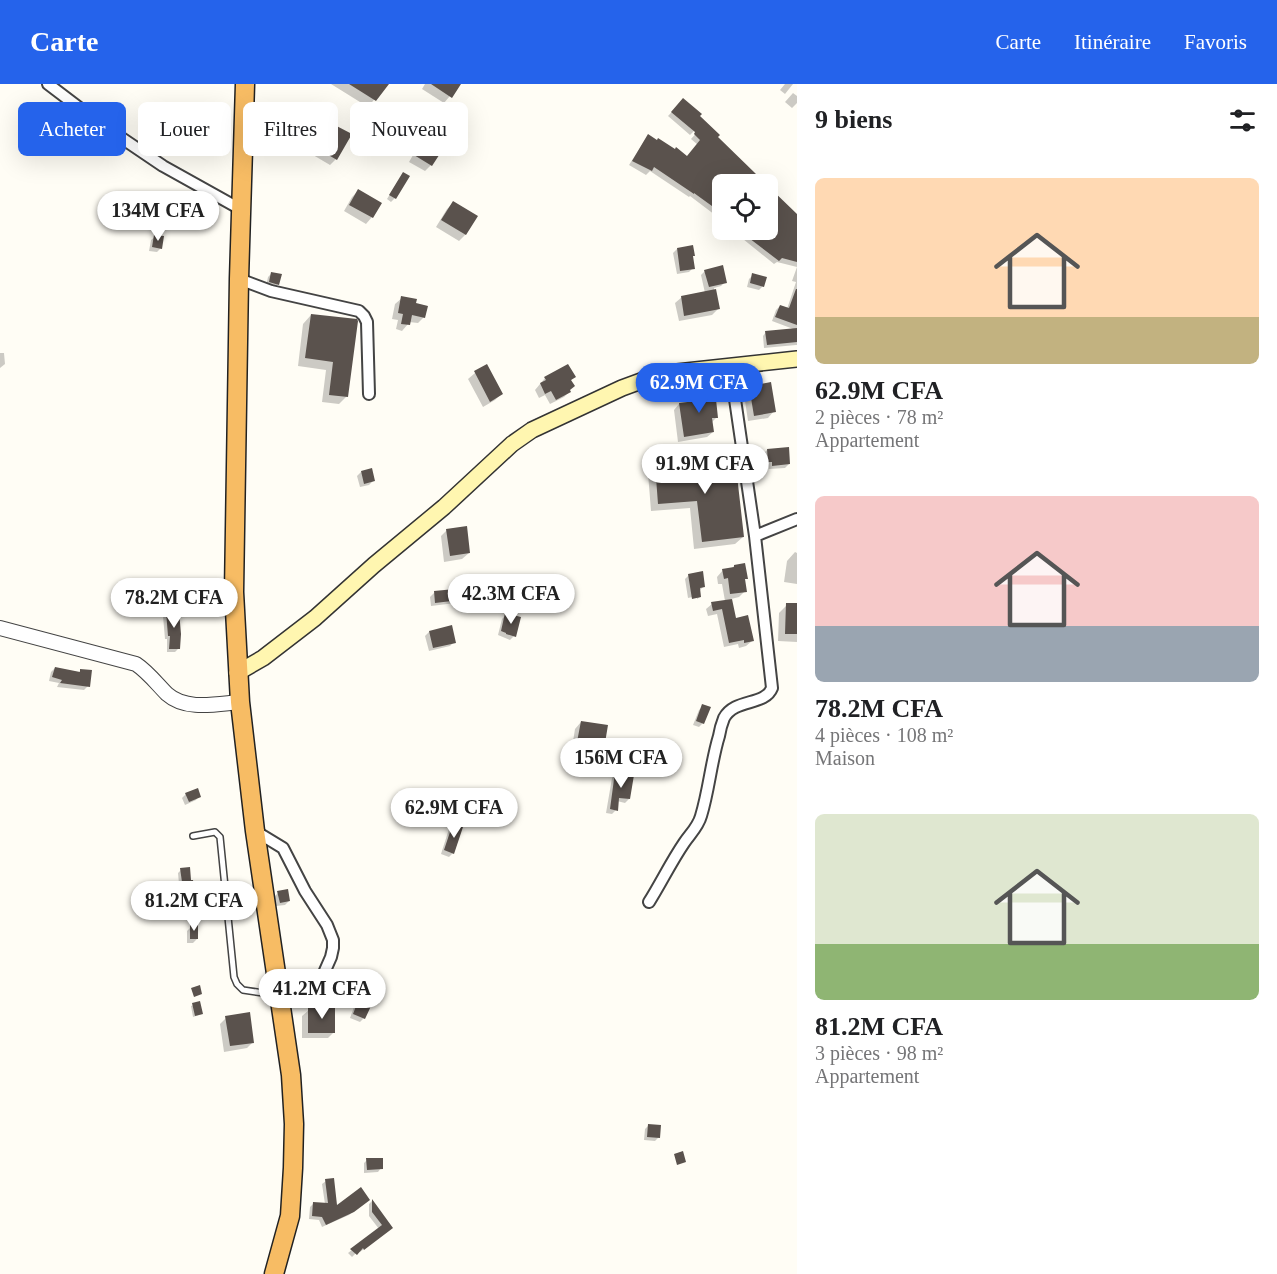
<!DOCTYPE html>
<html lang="fr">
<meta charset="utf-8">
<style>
:root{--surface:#fff;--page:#f2f2f2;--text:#202124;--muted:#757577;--accent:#2563eb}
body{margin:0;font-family:"Times New Roman",serif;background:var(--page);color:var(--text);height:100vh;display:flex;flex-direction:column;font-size:22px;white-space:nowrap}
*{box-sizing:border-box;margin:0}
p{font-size:20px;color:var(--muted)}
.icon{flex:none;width:33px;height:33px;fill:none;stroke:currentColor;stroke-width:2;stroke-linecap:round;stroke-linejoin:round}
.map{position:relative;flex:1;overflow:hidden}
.details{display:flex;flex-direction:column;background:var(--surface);width:480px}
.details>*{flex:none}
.banner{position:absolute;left:18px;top:18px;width:570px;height:54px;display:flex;gap:12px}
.tools{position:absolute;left:712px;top:90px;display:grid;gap:12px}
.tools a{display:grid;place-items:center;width:66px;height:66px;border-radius:9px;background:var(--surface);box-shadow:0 6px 24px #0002;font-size:30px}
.price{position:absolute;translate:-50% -51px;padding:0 14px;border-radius:21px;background:#fff;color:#222;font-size:20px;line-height:39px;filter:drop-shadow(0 2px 3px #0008)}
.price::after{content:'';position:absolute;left:50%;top:36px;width:18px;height:14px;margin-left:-9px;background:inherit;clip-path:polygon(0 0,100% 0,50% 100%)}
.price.active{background:var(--accent);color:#fff}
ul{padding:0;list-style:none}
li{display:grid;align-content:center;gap:12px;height:318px;padding:0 18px}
li span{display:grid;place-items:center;height:186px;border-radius:9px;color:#555}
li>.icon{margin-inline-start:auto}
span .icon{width:108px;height:108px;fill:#fffc;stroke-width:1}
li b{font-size:26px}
h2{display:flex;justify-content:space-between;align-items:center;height:72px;padding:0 18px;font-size:26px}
.tag{padding:0 21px;border-radius:9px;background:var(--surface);box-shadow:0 6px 24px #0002;font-size:21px;line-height:54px}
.tag.active{background:var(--accent);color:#fff}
header{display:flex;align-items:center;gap:36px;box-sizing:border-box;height:84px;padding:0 30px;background:var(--accent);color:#fff}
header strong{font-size:28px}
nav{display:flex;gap:33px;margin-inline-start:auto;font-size:21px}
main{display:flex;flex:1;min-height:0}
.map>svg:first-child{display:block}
.shadow{fill:#0003}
.building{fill:#5a524d}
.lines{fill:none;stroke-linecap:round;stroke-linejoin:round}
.service-casing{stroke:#444;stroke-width:8}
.minor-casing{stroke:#444;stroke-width:14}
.tertiary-casing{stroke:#444;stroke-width:16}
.secondary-casing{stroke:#333;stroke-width:18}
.trunk-casing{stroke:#222;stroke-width:21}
.service{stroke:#fff;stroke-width:5}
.minor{stroke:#fff;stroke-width:10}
.tertiary{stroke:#fff;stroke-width:14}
.secondary{stroke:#fff6b0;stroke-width:15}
.trunk{stroke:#f7bc64;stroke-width:18}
</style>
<header>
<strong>Carte</strong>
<nav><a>Carte</a><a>Itinéraire</a><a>Favoris</a></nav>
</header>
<main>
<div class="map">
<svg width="797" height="1190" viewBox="0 0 797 1190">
<rect width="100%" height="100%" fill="#fffdf5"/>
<path class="shadow" d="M331 0H387L368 23Z
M425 0H460L444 19 422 5Z
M785 0H793L785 10 780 6Z
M793 9 797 12V19L792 24 785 18Z
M683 16 716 53 765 100H723V137L690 112 689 113 650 87 646 91 629 81 645 56 687 73 698 61 691 55 700 45 698 43 690 51 668 32Z
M328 39 336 75 330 81 308 68 321 45Z
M427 53 431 81 425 87 409 78 420 59Z
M400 94 395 114 391 118 387 115Z
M768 104 797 137V261H796L764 264 763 252 766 248 796 246 772 237 776 226 780 222 787 225 796 198 792 197 797 183 777 178 774 180 743 155 744 153 734 146H768Z
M358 107 372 133 366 140 344 127 352 113Z
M453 119 476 133 465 151 459 157 436 143 447 125Z
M155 153 161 164 157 168 149 167 151 156Z
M677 165 692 173 693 184 689 188 677 190 673 169Z
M705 187 725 198 721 202 714 204 718 225 712 231 679 237 675 219 682 213 705 209 701 191Z
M272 189 278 200 274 204 266 202 268 193Z
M753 191 763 202 759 206 747 203 749 195Z
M402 214 414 221 424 233 418 239 409 238 408 240 402 247 396 245 398 236 392 235 395 220Z
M311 231 356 238 347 312 339 320 322 318 326 286 298 282 303 240Z
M0 269H4L5 280 0 284Z
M487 282 501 310 495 316 483 323 468 295 475 289Z
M574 293 570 297 569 308 564 313 550 320 545 311 539 314 535 306 545 294Z
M750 304 774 327 768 334 748 337 744 310Z
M695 310 717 333 711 339 713 348 707 353 678 358 674 326 679 320 690 319V316Z
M767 366 789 380 785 384 769 385 768 381 764 382 763 370Z
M656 381 743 453 735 460 694 465 690 424 651 427 648 389Z
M361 388 373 397 369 401 360 403 357 392Z
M447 446 469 469 462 475 444 478 441 452Z
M795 468 797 469V500L784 498 787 477Z
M734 482 746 494 744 497 745 507 739 513 731 515 735 535 752 557 746 562 739 564 738 560 724 563 717 530 708 532 706 525 712 520 725 517 722 500H718L717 493 723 486 731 485Z
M689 491 703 503 699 507 700 513 697 515V512L688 514 685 495Z
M434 509 476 513 472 517 431 522 430 513Z
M797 520V558L778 557 779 529 787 521Z
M166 529 178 565 175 568H167V555H165L163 532Z
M506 531 514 552 510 556 498 551 502 535Z
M429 548 454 558 450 562 429 567 425 552Z
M55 584 78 589 81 586 88 602 84 606 57 603 59 599 49 597 51 588Z
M703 622V639L699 643 693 641 699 626Z
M581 638 603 658 597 665 591 664 588 667 572 664 575 645Z
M616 690 629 715 625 719 617 717 616 726 612 730 606 729 612 694Z
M186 710 199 712 196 716 185 721 182 714Z
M453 741V769L449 773 441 770 449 745Z
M181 786 190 798 194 808 190 811 175 814 174 803 179 800 178 789Z
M278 809 289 817 285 821 276 822 274 813Z
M191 843 197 855 193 859H187V847Z
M199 919 202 930 193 933 191 922Z
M358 919 364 934 360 938 350 934 354 923Z
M309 926 334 948 328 954H302V932Z
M226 934 253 958 247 964 224 968 220 940Z
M649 1041 659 1053 655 1057 644 1056 645 1045Z
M367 1076 381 1084 378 1088 364 1089V1079Z
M326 1097 336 1124 365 1119 349 1131 322 1143 319 1136 309 1135 310 1123 313 1120H325L322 1100Z
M372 1117 392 1144 360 1168 359 1166 352 1173 348 1169 379 1145 369 1132V1120Z"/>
<path class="building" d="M349 0H389L376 17Z
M431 0H461L452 14Z
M683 14 702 30 700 32 720 51 718 53 756 90 744 100H723V130L694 109V110L654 83 652 87 632 77 648 50 657 56 658 54 675 65 676 63 687 72 700 56 694 50 695 48 671 28Z
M327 37 352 50 337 76 313 62Z
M426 51 445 62 432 82 414 71Z
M403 88 410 92 396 115 389 111Z
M768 102 797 130V178L782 174 779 177 745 151 750 146H768Z
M358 105 382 119 373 134 349 121Z
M453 117 478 132 466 151 441 136Z
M154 151 164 152 162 165 152 163Z
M693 161 695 172H693L695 185 680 187 677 164Z
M723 181 727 199 709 203 704 186Z
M271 188 282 190 279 201 269 198Z
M752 189 767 193 764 203 750 199Z
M716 205 720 225 684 232 681 212Z
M796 205H797V241L775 233 780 221 789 224Z
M401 212 417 215 416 219 428 222 425 234 412 231 410 241 401 240 403 230 398 229Z
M311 230 357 235 358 237 348 313 329 311 333 278 305 274Z
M797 244V258L767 261 765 247Z
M487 280 503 310 490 318 474 287Z
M568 280 576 293 571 296 575 302 570 306 571 308 556 316 551 307 545 310 540 299 546 296 544 293Z
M771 298 776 328 754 332 749 302Z
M715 306 718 334H712L714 348 684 353 679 319 696 317 695 308Z
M789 363 790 380 772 382V378H768L767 365Z
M735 374 744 453 702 458 697 417 658 420 655 380 687 377V380Z
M372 384 375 397 364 400 361 387Z
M467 442 470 469 450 472 446 445Z
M745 479 748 495H745L747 508 730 510 728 494 724 495 722 485 734 483V481Z
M703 487 705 503 700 504 701 513 692 515 688 490Z
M476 503 477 514 435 519 434 507Z
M732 515 736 534 748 531 754 557 744 559V556L729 559 722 525 713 527 711 518Z
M786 519H797V550H785Z
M166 527H179L181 550 180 565H169L170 552H168Z
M505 529 521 533 516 553 506 550V549L501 547Z
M452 541 456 559 433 564 429 547Z
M55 583 80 588V585L92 586 90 603 60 599 62 596 52 593Z
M702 620 711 623 704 640 696 637Z
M581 637 608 641 605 659 596 658V661L577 658Z
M615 688 634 691 630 715 619 714 618 727 610 725Z
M198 704 201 713 189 718 185 709Z
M453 739 463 743 454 770 444 766Z
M190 783 191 796H193L195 809 178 811 176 798H182L180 784Z
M288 805 290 817 280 819 277 807Z
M190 841H198V855H190Z
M200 901 202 910 194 913 191 904Z
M200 917 203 930 195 932 192 919Z
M358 917 371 922 365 935 353 930Z
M308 924H335V949H308Z
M250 928 254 959 230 962 225 932Z
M648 1040 661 1041 660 1054 647 1053Z
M683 1067 686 1078 677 1081 674 1070Z
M366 1074H383V1085L367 1086Z
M334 1094 337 1121 361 1103 370 1116 354 1128 326 1141 322 1133 312 1132 313 1118 328 1119 325 1095Z
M372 1115 393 1144 364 1166 363 1164 357 1171 350 1165 382 1141 372 1128Z"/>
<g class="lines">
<g class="service-casing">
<path id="service" d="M193 752 215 748 220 753 234 893 237 900 243 906 277 911"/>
</g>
<g class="minor-casing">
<path id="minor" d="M48 0 98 38 163 82 242 126
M239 195 271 207 359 227 364 232 367 238 369 310
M755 452 797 435
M255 747 283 764 305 807 327 841 333 856V864L331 873 320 898
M649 818C661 799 671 778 684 759 690 750 698 743 701 732 709 706 711 678 719 652 720 646 722 639 724 634 735 614 765 622 772 604L755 452 730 281"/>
</g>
<g class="tertiary-casing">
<path id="tertiary" d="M0 544 136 580C148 588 157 600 167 610 186 627 216 620 240 618"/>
</g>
<g class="secondary-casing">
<path id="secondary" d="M237 589 263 574 315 534 374 481 444 423 512 360 532 346 622 304 652 293 677 288 797 275"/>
</g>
<g class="trunk-casing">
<path id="trunk" d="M245 0 239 195 234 508 240 618 255 747 291 991 294 1040 293 1084 290 1132 274 1190"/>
</g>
<use href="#service" class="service"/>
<use href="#minor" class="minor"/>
<use href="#tertiary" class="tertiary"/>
<use href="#secondary" class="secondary"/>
<use href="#trunk" class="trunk"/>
</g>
</svg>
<div class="tools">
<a><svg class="icon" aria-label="locate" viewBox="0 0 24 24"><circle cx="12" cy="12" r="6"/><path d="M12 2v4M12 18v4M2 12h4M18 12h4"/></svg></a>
</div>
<b class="price" style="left:158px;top:158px">134M CFA</b>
<b class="price active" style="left:699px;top:330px">62.9M CFA</b>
<b class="price" style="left:705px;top:411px">91.9M CFA</b>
<b class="price" style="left:511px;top:541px">42.3M CFA</b>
<b class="price" style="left:174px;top:545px">78.2M CFA</b>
<b class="price" style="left:621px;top:705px">156M CFA</b>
<b class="price" style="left:454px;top:755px">62.9M CFA</b>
<b class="price" style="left:194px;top:848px">81.2M CFA</b>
<b class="price" style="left:322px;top:936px">41.2M CFA</b>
<div class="banner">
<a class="tag active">Acheter</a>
<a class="tag">Louer</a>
<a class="tag">Filtres</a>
<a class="tag">Nouveau</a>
</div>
</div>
<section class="details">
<h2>9 biens<svg class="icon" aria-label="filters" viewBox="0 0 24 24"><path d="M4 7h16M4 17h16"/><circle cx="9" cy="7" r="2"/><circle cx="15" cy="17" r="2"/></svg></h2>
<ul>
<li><span style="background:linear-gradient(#ffd9b3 75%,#c2b280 0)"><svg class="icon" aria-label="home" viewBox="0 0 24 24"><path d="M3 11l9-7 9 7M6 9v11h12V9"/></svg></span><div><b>62.9M CFA</b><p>2 pièces · 78 m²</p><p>Appartement</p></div></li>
<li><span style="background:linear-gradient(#f6c9c9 70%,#9aa5b1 0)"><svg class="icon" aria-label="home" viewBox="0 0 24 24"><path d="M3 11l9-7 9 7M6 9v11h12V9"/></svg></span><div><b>78.2M CFA</b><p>4 pièces · 108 m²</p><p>Maison</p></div></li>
<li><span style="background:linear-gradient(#dfe7d0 70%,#8fb573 0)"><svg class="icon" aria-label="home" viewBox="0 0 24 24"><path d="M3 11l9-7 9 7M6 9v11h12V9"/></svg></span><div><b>81.2M CFA</b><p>3 pièces · 98 m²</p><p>Appartement</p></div></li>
</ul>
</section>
</main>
